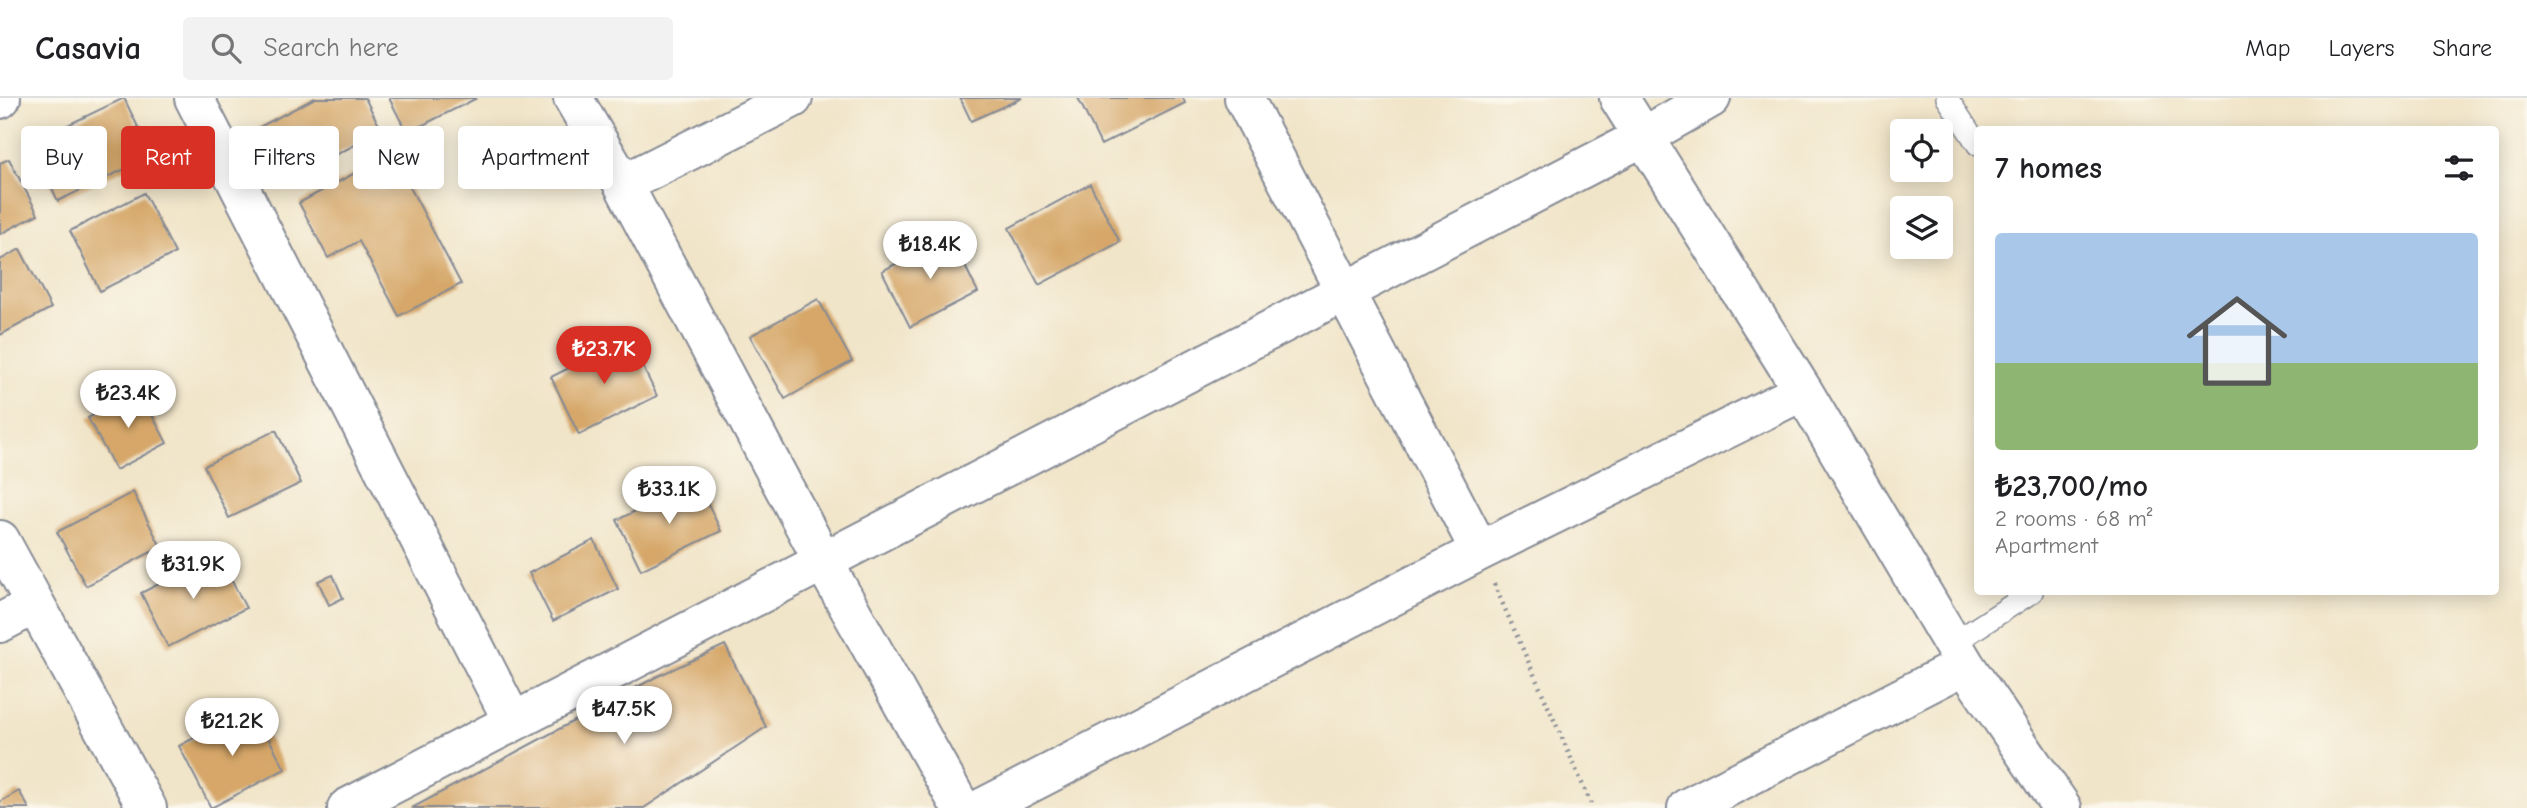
<!DOCTYPE html>
<meta charset="utf-8">
<style>
:root{--surface:#fff;--page:#f2f2f2;--text:#202124;--muted:#757577;--line:#e0e0e0;--accent:#d93025}
body{margin:0;font-family:"Comic Neue",sans-serif;background:var(--page);color:var(--text);height:100vh;display:flex;flex-direction:column;font-size:26px;white-space:nowrap}
*{box-sizing:border-box;margin:0}
p{font-size:23px;color:var(--muted)}
.icon{flex:none;width:38px;height:38px;fill:none;stroke:currentColor;stroke-width:2;stroke-linecap:round;stroke-linejoin:round}
.map{position:relative;flex:1;overflow:hidden}
.drawer{position:absolute;left:1974px;top:28px;width:525px;height:469px;display:flex;flex-direction:column;background:var(--surface);border-radius:7px;box-shadow:0 4px 18px #0003}
.drawer>*{flex:none}
.guide{position:absolute;left:21px;top:28px;width:665px;height:63px;display:flex;gap:14px}
.controls{position:absolute;left:1890px;top:21px;display:grid;gap:14px}
.controls a{display:grid;place-items:center;width:63px;height:63px;border-radius:7px;background:var(--surface);box-shadow:0 4px 18px #0003;font-size:35px}
.price{position:absolute;translate:-50% -60px;padding:0 16px;border-radius:24px;background:#fff;color:#222;font-size:23px;line-height:46px;filter:drop-shadow(0 2px 4px #0008)}
.price::after{content:'';position:absolute;left:50%;top:42px;width:21px;height:16px;margin-left:-10px;background:inherit;clip-path:polygon(0 0,100% 0,50% 100%)}
.price.on{background:var(--accent);color:#fff}
ul{padding:0;list-style:none}
li{display:grid;align-content:center;gap:14px;height:371px;padding:0 21px}
li+li{border-top:2px solid var(--line)}
li span{display:grid;place-items:center;height:217px;border-radius:7px;color:#555}
li>.icon{margin-inline-start:auto}
span .icon{width:126px;height:126px;fill:#fffc;stroke-width:1}
li b{font-size:30px}
h2{display:flex;justify-content:space-between;align-items:center;height:84px;padding:0 21px;font-size:30px}
.pill{padding:0 24px;border-radius:7px;background:var(--surface);box-shadow:0 4px 18px #0003;font-size:24px;line-height:63px}
.pill.on{background:var(--accent);color:#fff}
header{display:flex;align-items:center;gap:42px;box-sizing:border-box;height:98px;padding:0 35px;background:var(--surface);border-bottom:2px solid var(--line)}
header strong{font-size:33px}
nav{display:flex;gap:38px;margin-inline-start:auto;font-size:24px}
.search{width:490px;height:63px;background:var(--page);display:flex;align-items:center;gap:18px;box-sizing:border-box;padding:0 24px;border-radius:7px;color:var(--muted);font-size:26px}
.map>svg:first-child{display:block}
.building{fill:#d6a769}
.lines{fill:none;stroke-linecap:round;stroke-linejoin:round}
.lane-casing{stroke:#868a94;stroke-width:24}
.street-casing{stroke:#868a94;stroke-width:42}
.path{stroke:#868a94;stroke-width:4.5;stroke-dasharray:2 5;stroke-linecap:butt}
.lane{stroke:#fff;stroke-width:21}
.street{stroke:#fff;stroke-width:38}
</style>
<header>
<strong>Casavia</strong>
<div class="search"><svg class="icon" aria-label="search" viewBox="0 0 24 24"><circle cx="10" cy="10" r="6"/><path d="M15 15l6 6"/></svg>Search here</div>
<nav><a>Map</a><a>Layers</a><a>Share</a></nav>
</header>
<div class="map">
<svg width="2527" height="710" viewBox="0 0 2527 710">
<rect width="100%" height="100%" fill="#fbf7ec"/>
<filter id="ink" filterUnits="userSpaceOnUse"><feTurbulence type="fractalNoise" baseFrequency=".0143" numOctaves="2"/><feDisplacementMap in="SourceGraphic" scale="14" xChannelSelector="R" yChannelSelector="G"/><feConvolveMatrix kernelMatrix="1 2 1 2 8 2 1 2 1" color-interpolation-filters="sRGB"/></filter>
<filter id="wash" filterUnits="userSpaceOnUse"><feTurbulence type="fractalNoise" baseFrequency=".00686" numOctaves="4" result="noise"/><feDisplacementMap in="SourceGraphic" scale="28" xChannelSelector="R" yChannelSelector="G"/><feGaussianBlur stdDeviation="1.57" result="paint"/><feColorMatrix in="noise" values="0 0 0 0 0 0 0 0 0 0 0 0 0 0 0 0 0 1.4 0 .05"/><feComposite in="paint" operator="in"/></filter>
<g filter="url(#wash)">
<rect width="100%" height="100%" fill="#f1e5c9"/>
<g id="blocks">
<path class="building" d="M124 0 152 58 58 103 30 45Z
M315 0H365L382 33 316 67 304 45 264 67 248 35Z
M389 0H477L407 35Z
M960 0H1022L971 23Z
M1078 0H1183L1185 5 1101 47Z
M392 55 461 186 399 218 359 143 328 160 299 105Z
M9 61 38 116 0 136V65Z
M1090 86 1120 144 1039 187 1009 130Z
M144 95 175 155 100 193 70 133Z
M950 138 978 194 910 229 882 173Z
M20 151 51 210 0 237V162Z
M818 201 852 263 785 301 750 238Z
M629 240 657 298 579 337 551 279Z
M139 292 167 345 116 372 88 320Z
M276 332 301 385 229 420 204 368Z
M697 383 721 433 641 472 617 422Z
M133 394 161 449 86 488 57 434Z
M594 442 618 491 553 523 529 475Z
M218 456 246 510 168 549 141 495Z
M333 477 343 500 329 507 318 483Z
M725 547 766 629 644 710H412L656 579Z
M252 609 285 671 211 710 179 648Z
M19 693 29 710H0V704Z"/>
</g>
</g>
<g filter="url(#ink)">
<use href="#blocks" fill-opacity="0" stroke="#868a94" stroke-width="2"/>
<g class="lines">
<g class="lane-casing">
<path id="lane" d="M1947 0 1978 47
M1952 546 2032 494"/>
</g>
<g class="street-casing">
<path id="street" d="M194 0 513 624
M573 0 623 86 823 463 961 710
M1244 0 1480 453
M1619 0 1803 293 1965 567 2062 710
M0 1 1 0
M623 86 793 0
M0 442 147 710
M0 525 34 507
M347 710 1643 39 1711 0
M982 710 1480 453 1803 293
M1687 710 1965 567"/>
</g>
<path class="path" d="M1494 486 1593 710"/>
<use href="#lane" class="lane"/>
<use href="#street" class="street"/>
</g>
</g>
</svg>
<div class="controls">
<a><svg class="icon" aria-label="locate" viewBox="0 0 24 24"><circle cx="12" cy="12" r="6"/><path d="M12 2v4M12 18v4M2 12h4M18 12h4"/></svg></a>
<a><svg class="icon" aria-label="layers" viewBox="0 0 24 24"><path d="M12 4l9 5-9 5-9-5zM3 14l9 5 9-5"/></svg></a>
</div>
<b class="price" style="left:930px;top:183px">₺18.4K</b>
<b class="price on" style="left:604px;top:288px">₺23.7K</b>
<b class="price" style="left:128px;top:332px">₺23.4K</b>
<b class="price" style="left:669px;top:428px">₺33.1K</b>
<b class="price" style="left:193px;top:503px">₺31.9K</b>
<b class="price" style="left:624px;top:648px">₺47.5K</b>
<b class="price" style="left:232px;top:660px">₺21.2K</b>
<div class="guide">
<a class="pill">Buy</a>
<a class="pill on">Rent</a>
<a class="pill">Filters</a>
<a class="pill">New</a>
<a class="pill">Apartment</a>
</div>
<section class="drawer">
<h2>7 homes<svg class="icon" aria-label="filters" viewBox="0 0 24 24"><path d="M4 7h16M4 17h16"/><circle cx="9" cy="7" r="2"/><circle cx="15" cy="17" r="2"/></svg></h2>
<ul>
<li><span style="background:linear-gradient(#a9c7e8 60%,#8fb573 0)"><svg class="icon" aria-label="home" viewBox="0 0 24 24"><path d="M3 11l9-7 9 7M6 9v11h12V9"/></svg></span><div><b>₺23,700/mo</b><p>2 rooms · 68 m²</p><p>Apartment</p></div></li>
</ul>
</section>
</div>
